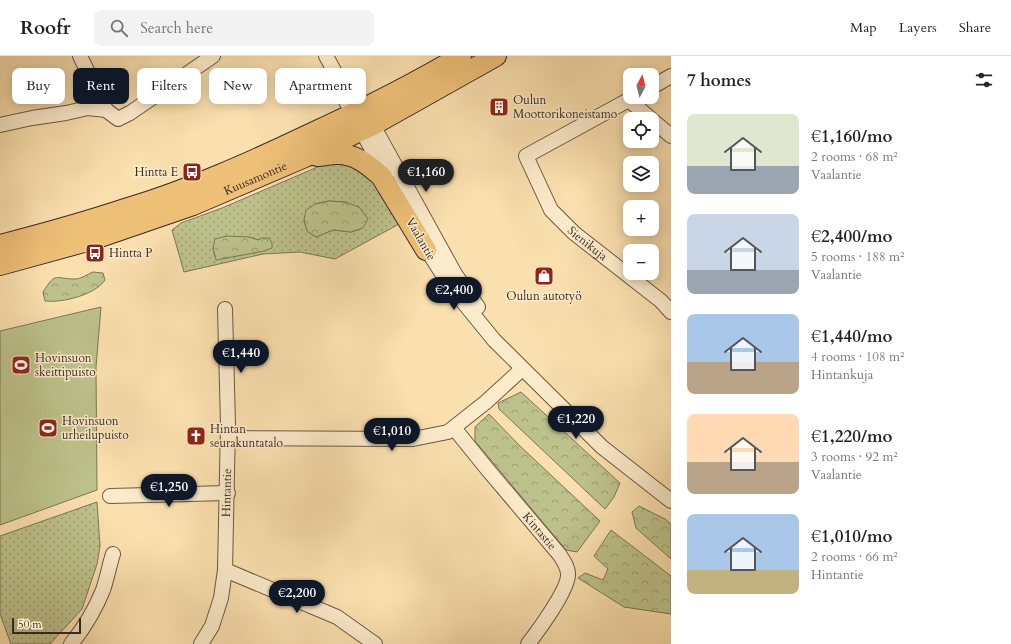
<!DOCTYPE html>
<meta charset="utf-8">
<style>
:root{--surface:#fff;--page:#f2f2f2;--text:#222;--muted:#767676;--line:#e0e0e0;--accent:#111827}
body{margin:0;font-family:Cardo,serif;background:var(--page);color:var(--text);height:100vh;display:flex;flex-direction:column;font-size:15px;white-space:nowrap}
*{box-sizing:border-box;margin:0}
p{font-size:13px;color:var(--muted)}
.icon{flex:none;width:22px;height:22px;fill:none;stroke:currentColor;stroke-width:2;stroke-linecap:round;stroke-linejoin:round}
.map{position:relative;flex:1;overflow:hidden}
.details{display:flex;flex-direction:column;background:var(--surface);width:340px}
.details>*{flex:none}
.top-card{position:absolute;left:12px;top:12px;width:380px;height:36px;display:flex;gap:8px}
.needle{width:26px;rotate:7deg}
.fabs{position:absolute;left:623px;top:12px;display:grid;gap:8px}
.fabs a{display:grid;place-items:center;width:36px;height:36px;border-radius:8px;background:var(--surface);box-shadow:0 2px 10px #0003;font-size:20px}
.scale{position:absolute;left:12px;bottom:10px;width:69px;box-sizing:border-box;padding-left:4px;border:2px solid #3b2a22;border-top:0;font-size:11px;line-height:14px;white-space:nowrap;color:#3b2a22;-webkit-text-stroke:3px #fcebcb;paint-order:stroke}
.price{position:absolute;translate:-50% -34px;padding:0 9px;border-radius:14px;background:var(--accent);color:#fff;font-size:13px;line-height:26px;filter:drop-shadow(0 1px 2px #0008)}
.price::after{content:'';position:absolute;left:50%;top:24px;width:12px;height:9px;margin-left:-6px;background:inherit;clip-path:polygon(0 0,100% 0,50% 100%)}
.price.on{background:#222;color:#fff}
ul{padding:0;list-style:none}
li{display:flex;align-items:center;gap:12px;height:100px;padding:0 16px}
li span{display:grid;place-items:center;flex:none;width:112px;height:80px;border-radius:8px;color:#555}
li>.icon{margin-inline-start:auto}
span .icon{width:48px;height:48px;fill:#fffc;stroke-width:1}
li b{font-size:17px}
h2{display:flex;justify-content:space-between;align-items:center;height:48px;padding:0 16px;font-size:17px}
.chip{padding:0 14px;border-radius:8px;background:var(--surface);box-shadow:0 2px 10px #0003;font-size:14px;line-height:36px}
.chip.on{background:var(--accent);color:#fff}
header{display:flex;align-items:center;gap:24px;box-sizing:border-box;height:56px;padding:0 20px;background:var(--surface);border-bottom:1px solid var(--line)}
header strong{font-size:19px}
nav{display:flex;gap:22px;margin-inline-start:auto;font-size:14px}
.search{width:280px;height:36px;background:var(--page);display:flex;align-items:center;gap:10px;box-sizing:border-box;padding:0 14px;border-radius:8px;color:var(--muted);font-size:15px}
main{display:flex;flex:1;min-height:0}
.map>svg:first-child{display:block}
.green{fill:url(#green-dots);stroke:#7c7657;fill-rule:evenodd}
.forest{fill:url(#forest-crowns);stroke:#7c7657}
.pitch{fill:#bdc28c;stroke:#7c7657}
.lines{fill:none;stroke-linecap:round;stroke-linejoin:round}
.minor-casing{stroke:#6b5845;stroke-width:16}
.highway-casing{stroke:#3b2a22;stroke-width:22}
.minor{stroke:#fcebcb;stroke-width:14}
.highway{stroke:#eec078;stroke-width:20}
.labels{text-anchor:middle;stroke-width:3;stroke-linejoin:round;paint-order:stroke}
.poi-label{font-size:12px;fill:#3b2a22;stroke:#fcebcb;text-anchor:start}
.street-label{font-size:12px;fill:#3b2a22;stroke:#fcebcb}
</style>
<header>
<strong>Roofr</strong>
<div class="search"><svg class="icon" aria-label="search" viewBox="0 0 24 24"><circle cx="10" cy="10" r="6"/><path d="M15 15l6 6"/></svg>Search here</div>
<nav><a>Map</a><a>Layers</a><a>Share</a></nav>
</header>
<main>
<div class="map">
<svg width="671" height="588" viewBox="0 0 671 588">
<defs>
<pattern id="green-dots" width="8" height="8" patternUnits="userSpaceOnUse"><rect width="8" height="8" fill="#bdc28c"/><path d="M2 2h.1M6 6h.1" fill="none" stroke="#9b9e72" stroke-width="1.8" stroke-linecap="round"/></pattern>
<pattern id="forest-crowns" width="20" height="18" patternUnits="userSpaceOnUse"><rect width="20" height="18" fill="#bdc28c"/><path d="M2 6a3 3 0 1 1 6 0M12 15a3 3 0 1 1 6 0" fill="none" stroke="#9b9e72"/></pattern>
</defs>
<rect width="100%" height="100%" fill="#fbe0af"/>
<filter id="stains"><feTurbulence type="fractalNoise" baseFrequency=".005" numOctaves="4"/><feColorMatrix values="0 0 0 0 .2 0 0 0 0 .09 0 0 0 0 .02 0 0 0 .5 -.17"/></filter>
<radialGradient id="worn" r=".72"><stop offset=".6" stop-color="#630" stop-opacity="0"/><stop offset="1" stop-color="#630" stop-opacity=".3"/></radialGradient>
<path class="green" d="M334 104 350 105 374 121 399 168 335 203 300 196 263 198 184 216 172 174 181 167 222 152ZM329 145 345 146 363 172 351 176 333 174 316 181 307 175 304 165 315 148ZM249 181 258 184 262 182 245 198 216 203 213 192Z
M97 446 100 490 97 508 82 553 50 588H11L0 558V480Z"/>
<path class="forest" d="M329 145 345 146 359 151 368 163 363 172 351 176 333 174 316 181 307 175 304 164 306 154 315 148Z
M227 180 249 181 258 184 262 182H269L272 187V192L264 195 216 204 213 192 215 183Z
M93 216 103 217 105 224C95 239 62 247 45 245L43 236C56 215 55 223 75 223 81 223 88 218 93 216Z
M521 336 620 427 614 441 605 453 499 353 498 347Z
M489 358 520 390 600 465 577 496 566 494 475 385V371Z
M639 450 665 463 671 468V503L636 472 632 456Z
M611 474 671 520V558L624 551 578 522 585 517 603 524 608 513 594 500Z"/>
<path class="pitch" d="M101 251 96 311 97 434 0 469V275Z"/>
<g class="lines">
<g class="minor-casing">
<g id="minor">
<path d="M80 0 106 54"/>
<path d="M326 0 343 31 342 38 386 120"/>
<path d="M343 31 351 35 364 53 455 218 478 251"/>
<path d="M652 31 671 20"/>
<path id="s1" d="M634 41 526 100 551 154 574 177 661 245 671 256"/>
<path d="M629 44 651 63"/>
<path d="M652 64 671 80"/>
<path d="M0 69 32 62 66 57 88 52 106 54 118 63 130 57 213 0"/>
<path d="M422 186 450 230 494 284 602 391 671 445"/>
<path id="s2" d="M454 372 488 414 559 498C563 504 568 511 568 518 569 533 538 575 528 588"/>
<path d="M228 382 413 383 448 376 486 346 522 313"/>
<path d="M110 440 228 437"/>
<path d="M225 514 337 561 375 588"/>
<path d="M71 588C84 572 95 554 103 534 107 523 109 510 113 498"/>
<path id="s3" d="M201 588 212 570 221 542 225 514 228 369 225 253"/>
</g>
</g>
<g class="highway-casing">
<g id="highway">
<path d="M317 100C324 100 330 98 336 98 355 97 368 109 381 120L426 194"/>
<path d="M0 189C43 178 86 166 128 152 191 133 251 106 310 78 362 54 412 29 461 0"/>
<path id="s4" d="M0 209 91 184 193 149 305 101 373 69 496 0"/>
</g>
</g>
<use href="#minor" class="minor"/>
<use href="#highway" class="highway"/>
</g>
<defs>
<g id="building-square" transform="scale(1)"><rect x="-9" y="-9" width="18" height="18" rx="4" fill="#8f2418" stroke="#fcebcb"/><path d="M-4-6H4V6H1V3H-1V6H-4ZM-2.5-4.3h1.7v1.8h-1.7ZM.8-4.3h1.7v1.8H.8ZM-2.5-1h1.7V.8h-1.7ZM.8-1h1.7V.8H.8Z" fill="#fff"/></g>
<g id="bus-square" transform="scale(1)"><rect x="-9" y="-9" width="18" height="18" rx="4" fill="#8f2418" stroke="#fcebcb"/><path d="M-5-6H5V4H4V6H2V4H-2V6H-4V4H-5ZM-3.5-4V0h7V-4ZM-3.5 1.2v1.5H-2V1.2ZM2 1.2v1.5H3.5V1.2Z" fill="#fff"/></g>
<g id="shop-square" transform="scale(1)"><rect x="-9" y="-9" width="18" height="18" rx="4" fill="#8f2418" stroke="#fcebcb"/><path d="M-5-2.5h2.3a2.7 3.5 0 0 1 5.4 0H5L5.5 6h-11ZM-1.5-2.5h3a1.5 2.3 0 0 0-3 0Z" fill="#fff"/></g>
<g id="stadium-square" transform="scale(1)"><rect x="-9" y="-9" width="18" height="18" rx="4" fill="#8f2418" stroke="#fcebcb"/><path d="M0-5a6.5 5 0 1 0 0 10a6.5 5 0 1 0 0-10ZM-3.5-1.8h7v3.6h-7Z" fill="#fff"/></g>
<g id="church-square" transform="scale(1)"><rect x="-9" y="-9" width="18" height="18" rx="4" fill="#8f2418" stroke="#fcebcb"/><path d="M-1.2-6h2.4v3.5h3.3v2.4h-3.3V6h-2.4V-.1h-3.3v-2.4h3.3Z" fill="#fff"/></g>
</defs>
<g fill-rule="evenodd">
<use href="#building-square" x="499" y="51"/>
<use href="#bus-square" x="192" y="116"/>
<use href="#bus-square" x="95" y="197"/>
<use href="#shop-square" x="544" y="220"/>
<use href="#stadium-square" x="21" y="309"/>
<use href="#stadium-square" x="48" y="372"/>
<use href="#church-square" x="196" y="380"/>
</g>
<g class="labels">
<g class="poi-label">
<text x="513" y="48">Oulun<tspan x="513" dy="14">Moottorikoneistamo</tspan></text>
<text x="178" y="120" text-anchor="end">Hintta E</text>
<text x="109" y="201">Hintta P</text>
<text x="544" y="244" text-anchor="middle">Oulun autotyö</text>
<text x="35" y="306">Hovinsuon<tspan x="35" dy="14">skeittipuisto</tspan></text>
<text x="62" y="369">Hovinsuon<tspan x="62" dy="14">urheilupuisto</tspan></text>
<text x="210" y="377">Hintan<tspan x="210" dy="14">seurakuntatalo</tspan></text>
</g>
<g class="street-label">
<text dy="4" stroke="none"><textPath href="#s4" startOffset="270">Kuusamontie</textPath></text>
<text transform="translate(421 183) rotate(60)" y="4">Vaalantie</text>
<text dy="4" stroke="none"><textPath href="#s1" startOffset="232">Sienikuja</textPath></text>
<text dy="4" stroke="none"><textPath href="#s3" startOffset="156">Hintantie</textPath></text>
<text dy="4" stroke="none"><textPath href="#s2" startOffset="134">Kintastie</textPath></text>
</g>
</g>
<rect width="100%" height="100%" filter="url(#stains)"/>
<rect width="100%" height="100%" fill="url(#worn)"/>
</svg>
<div class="fabs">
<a><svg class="needle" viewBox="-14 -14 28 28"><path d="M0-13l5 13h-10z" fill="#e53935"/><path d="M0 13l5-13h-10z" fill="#767676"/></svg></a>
<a><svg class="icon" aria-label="locate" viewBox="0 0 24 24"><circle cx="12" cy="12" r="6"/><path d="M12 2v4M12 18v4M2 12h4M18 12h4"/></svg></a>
<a><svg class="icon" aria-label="layers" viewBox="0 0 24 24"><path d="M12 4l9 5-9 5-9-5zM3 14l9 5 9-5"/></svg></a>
<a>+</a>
<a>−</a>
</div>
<div class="scale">50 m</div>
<b class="price on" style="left:426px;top:137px">€1,160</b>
<b class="price" style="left:454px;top:255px">€2,400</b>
<b class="price" style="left:241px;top:318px">€1,440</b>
<b class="price" style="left:576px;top:384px">€1,220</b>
<b class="price" style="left:392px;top:396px">€1,010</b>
<b class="price" style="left:169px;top:452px">€1,250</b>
<b class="price" style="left:297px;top:558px">€2,200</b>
<div class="top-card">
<a class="chip">Buy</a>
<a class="chip on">Rent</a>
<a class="chip">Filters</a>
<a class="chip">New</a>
<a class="chip">Apartment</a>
</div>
</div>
<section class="details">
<h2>7 homes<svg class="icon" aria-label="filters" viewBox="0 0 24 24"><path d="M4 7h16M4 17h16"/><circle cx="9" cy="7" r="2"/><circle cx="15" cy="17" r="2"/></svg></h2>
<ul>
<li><span style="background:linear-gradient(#dfe7d0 65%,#9aa5b1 0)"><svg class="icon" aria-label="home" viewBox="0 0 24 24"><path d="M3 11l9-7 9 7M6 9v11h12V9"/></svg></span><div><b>€1,160/mo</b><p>2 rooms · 68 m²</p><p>Vaalantie</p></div></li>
<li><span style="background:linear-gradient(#c9d6e8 70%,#9aa5b1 0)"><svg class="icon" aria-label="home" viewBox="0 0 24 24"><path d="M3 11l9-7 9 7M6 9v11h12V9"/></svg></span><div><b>€2,400/mo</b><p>5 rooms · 188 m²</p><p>Vaalantie</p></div></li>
<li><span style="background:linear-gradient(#a9c7e8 60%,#b9a48a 0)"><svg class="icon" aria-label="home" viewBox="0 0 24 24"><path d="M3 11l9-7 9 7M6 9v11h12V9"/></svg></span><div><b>€1,440/mo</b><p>4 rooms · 108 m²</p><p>Hintankuja</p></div></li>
<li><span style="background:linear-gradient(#ffd9b3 60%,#b9a48a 0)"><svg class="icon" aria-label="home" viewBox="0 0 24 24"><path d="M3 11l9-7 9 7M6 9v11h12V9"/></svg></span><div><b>€1,220/mo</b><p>3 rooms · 92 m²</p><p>Vaalantie</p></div></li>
<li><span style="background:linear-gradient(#a9c7e8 70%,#c2b280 0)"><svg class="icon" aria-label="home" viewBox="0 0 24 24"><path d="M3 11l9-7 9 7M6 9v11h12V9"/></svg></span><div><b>€1,010/mo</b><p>2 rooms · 66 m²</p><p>Hintantie</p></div></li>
</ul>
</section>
</main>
